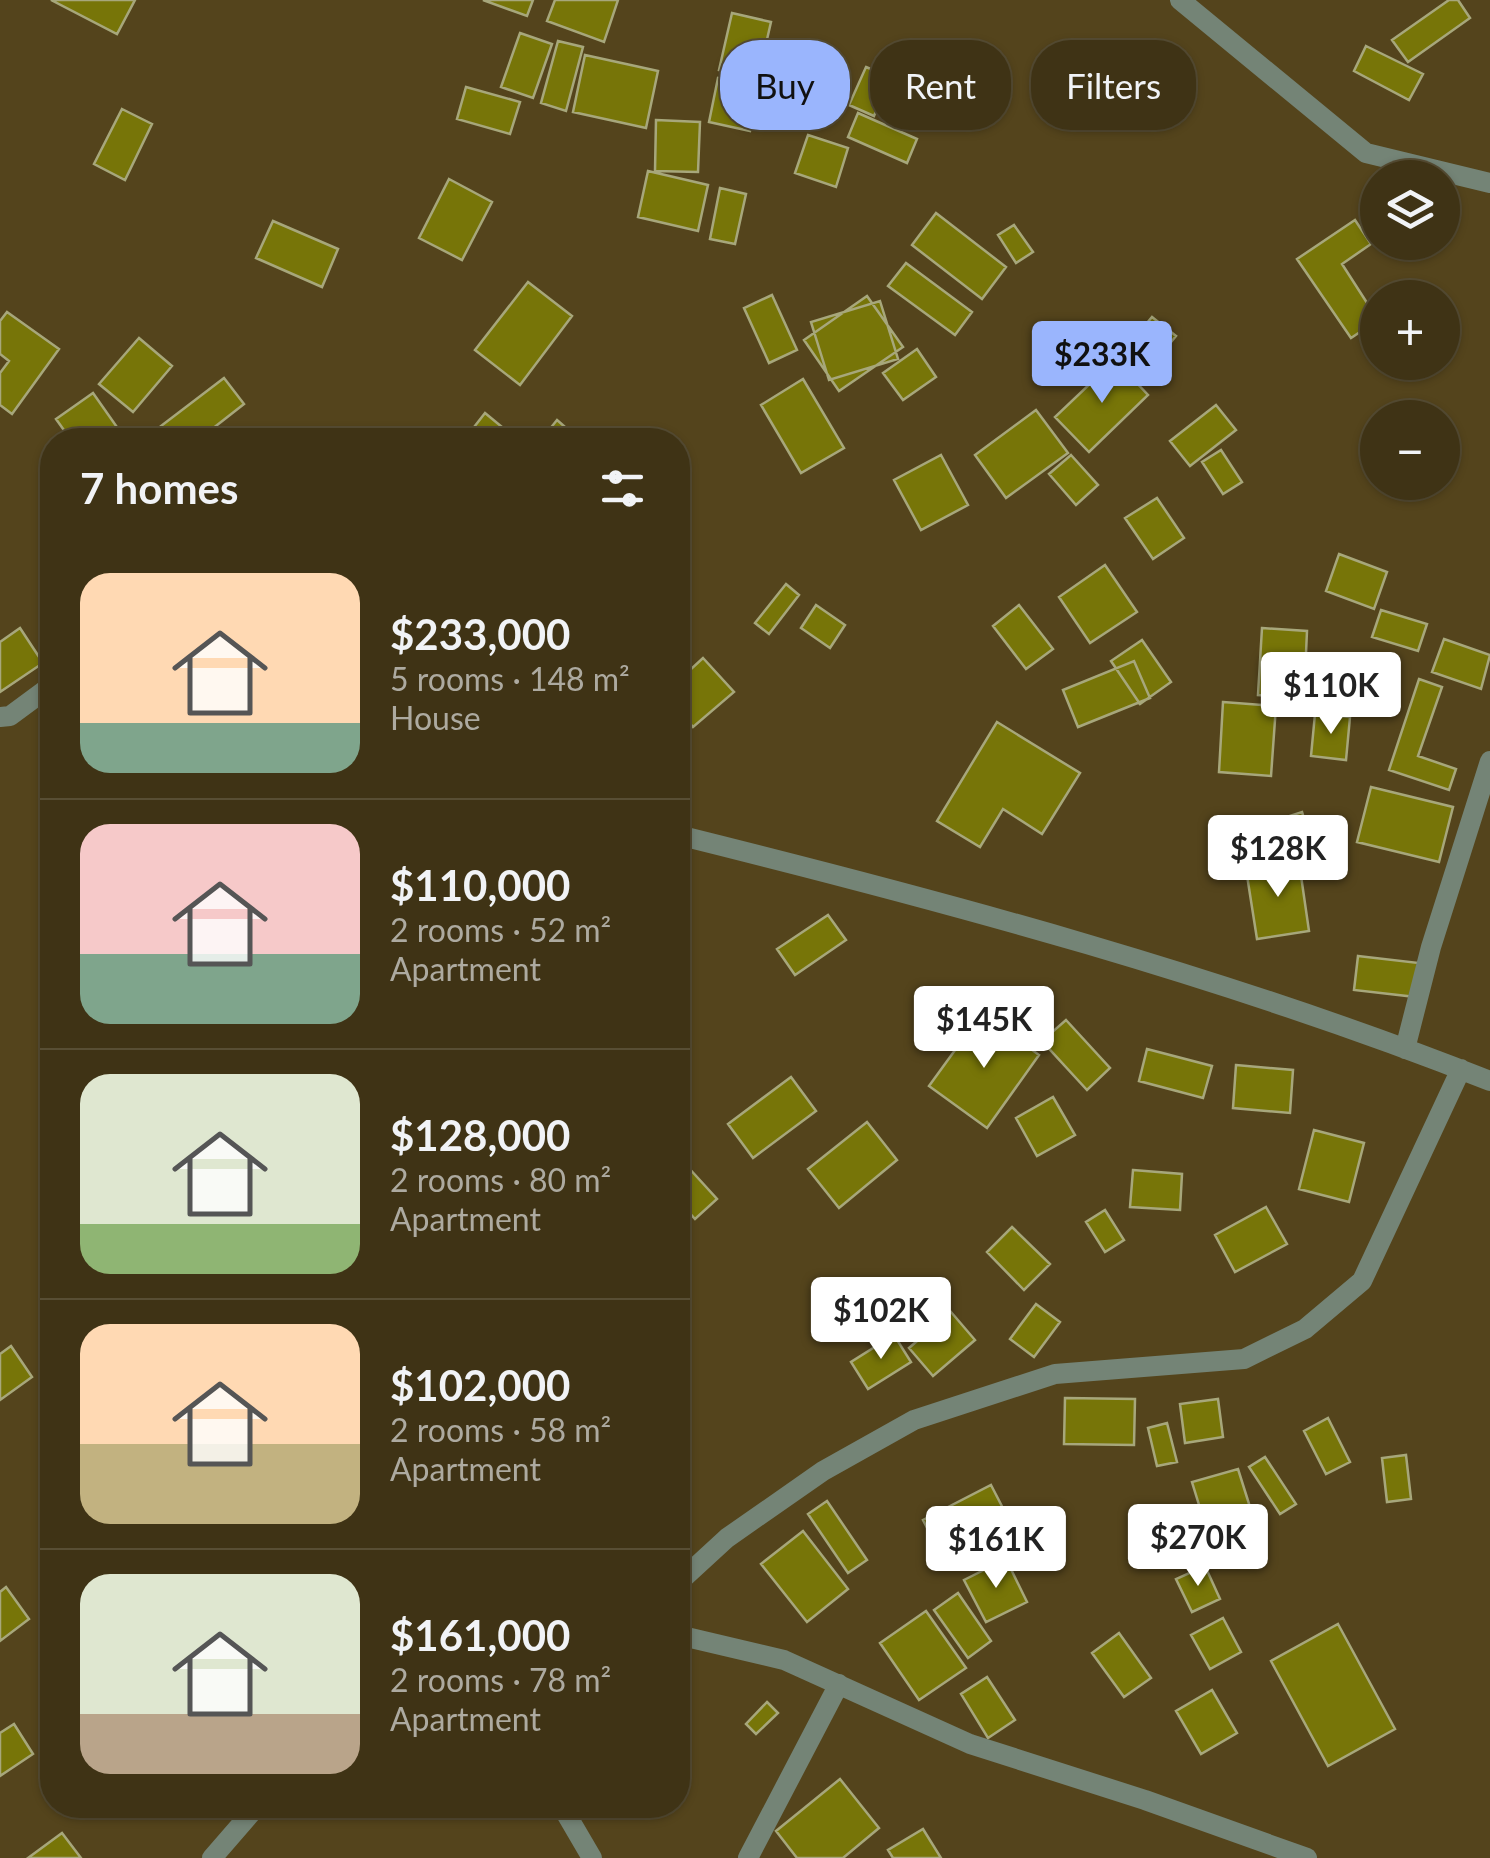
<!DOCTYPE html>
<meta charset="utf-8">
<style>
:root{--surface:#3f3315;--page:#463b1e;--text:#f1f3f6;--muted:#adaaa0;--line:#584e34;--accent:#9ab5fd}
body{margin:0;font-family:Lato,sans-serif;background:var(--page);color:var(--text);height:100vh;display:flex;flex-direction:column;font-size:38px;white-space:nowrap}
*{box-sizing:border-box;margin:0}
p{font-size:32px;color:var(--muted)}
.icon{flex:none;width:55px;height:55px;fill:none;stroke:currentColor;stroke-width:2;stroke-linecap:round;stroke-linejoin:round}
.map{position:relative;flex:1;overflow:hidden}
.sheet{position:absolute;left:40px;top:428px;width:650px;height:1390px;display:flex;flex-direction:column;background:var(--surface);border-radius:40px;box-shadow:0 2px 8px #0004,0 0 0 2px var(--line)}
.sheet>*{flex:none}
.top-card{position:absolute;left:720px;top:40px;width:620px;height:90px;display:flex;gap:20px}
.fabs{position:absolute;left:1360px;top:160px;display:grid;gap:20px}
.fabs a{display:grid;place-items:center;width:100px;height:100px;border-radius:50%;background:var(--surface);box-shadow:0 2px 8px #0004,0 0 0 2px var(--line);font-size:50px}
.price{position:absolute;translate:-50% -85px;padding:0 22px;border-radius:10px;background:#fff;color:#222;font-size:32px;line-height:65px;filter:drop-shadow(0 2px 5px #0008)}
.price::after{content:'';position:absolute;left:50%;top:60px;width:30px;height:22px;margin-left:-15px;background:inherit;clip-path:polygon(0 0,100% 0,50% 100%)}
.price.selected{background:var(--accent);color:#111}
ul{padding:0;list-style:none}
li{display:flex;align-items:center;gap:30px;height:250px;padding:0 40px}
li+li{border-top:2px solid var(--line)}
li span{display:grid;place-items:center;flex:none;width:280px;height:200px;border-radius:30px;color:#555}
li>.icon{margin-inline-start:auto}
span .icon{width:120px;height:120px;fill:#fffc;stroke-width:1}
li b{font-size:42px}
h2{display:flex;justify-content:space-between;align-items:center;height:120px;padding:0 40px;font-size:42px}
.tag{padding:0 35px;border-radius:40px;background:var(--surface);box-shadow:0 2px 8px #0004,0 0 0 2px var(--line);font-size:35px;line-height:90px}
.tag.selected{background:var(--accent);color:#111}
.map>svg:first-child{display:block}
.building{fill:#777508;stroke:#a7a77b;stroke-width:2.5}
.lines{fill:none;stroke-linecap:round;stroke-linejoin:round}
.street{stroke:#748476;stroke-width:20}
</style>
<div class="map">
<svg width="1490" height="1858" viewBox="0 0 1490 1858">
<rect width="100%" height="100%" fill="#54441c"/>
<path class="building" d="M51 0H135L117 34Z
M483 0H533L527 16Z
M555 0H618L604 42 547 21Z
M1449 0H1458L1470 18 1408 62 1392 40Z
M732 13 771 22 758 79 719 70Z
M520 33 552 44 533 98 501 87Z
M558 41 583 47 566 111 541 103Z
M1366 46 1423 74 1409 100 1354 71Z
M585 55 658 71 646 128 573 112Z
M785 60 842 82 830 116 773 94Z
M866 67 890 77 874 116 849 105Z
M718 78 760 87 750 131 709 122Z
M466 87 520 102 510 134 457 119Z
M122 109 152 124 125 180 94 164Z
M858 113 917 139 907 163 848 137Z
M656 120 700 122 698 172 655 171Z
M808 135 848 148 836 187 795 173Z
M648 171 708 185 698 231 638 217Z
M449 179 492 202 462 260 419 238Z
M720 188 746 194 735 244 710 239Z
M936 213 1006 267 982 299 912 245Z
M1355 220 1371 244 1342 264 1378 320 1351 338 1297 259Z
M273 221 338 249 322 287 256 258Z
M1014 225 1033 252 1016 263 998 235Z
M906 263 972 312 955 335 888 286Z
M528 282 572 316 520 385 475 350Z
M772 295 797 350 769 363 744 308Z
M867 296 903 347 839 391 804 340Z
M880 301 898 359 829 380 811 322Z
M7 312 59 349 12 414 0 405V373L9 361 0 354V321Z
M1152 317 1176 336 1145 374 1121 354Z
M139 338 172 366 133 412 99 384Z
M917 349 936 377 903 400 883 373Z
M1115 360 1148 395 1089 452 1055 417Z
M224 378 244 404 198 440H171L161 426Z
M803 379 844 448 801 473 761 405Z
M93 393 126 440H71L56 419Z
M1216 405 1236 430 1190 466 1170 441Z
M1036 410 1068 453 1006 498 975 455Z
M485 413 514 437 512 440H464Z
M557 420 580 440H541Z
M1221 450 1242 482 1223 494 1202 462Z
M941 455 968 505 921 530 894 480Z
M1071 455 1098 485 1076 505 1049 474Z
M1157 498 1184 538 1153 559 1125 518Z
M1339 554 1387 572 1374 609 1326 591Z
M1105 565 1137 612 1090 643 1059 597Z
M786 584 799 595 769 634 755 623Z
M816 605 845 625 830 648 801 628Z
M1019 605 1053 649 1026 669 993 626Z
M1381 610 1427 624 1418 651 1372 637Z
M20 628 43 663 0 692V642Z
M1262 628 1307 631 1304 698 1258 695Z
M1444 639 1490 655 1481 689 1432 672Z
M1142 640 1171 682 1140 704 1111 661Z
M703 658 734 692 693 727 678 709V681Z
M1134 661 1150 698 1078 727 1063 690Z
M1419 679 1442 687 1418 756 1456 769 1449 790 1389 770Z
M1223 702 1276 706 1271 776 1219 772Z
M1315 714 1350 717 1346 760 1311 756Z
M997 722 1080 773 1042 834 1003 809 980 847 937 821Z
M1371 787 1453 807 1439 862 1357 842Z
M1302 812 1311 840 1261 855 1252 828Z
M1299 862 1309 931 1257 939 1246 869Z
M52 908V950H47L40 910Z
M828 915 846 940 795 975 777 949Z
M1358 956 1419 963 1416 997 1354 990Z
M982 1013 1039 1055 987 1128 929 1086Z
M1066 1020 1110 1068 1087 1090 1042 1041Z
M1147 1049 1212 1066 1203 1098 1139 1081Z
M1236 1065 1293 1070 1290 1113 1233 1108Z
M791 1077 816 1111 753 1158 728 1124Z
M1053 1097 1075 1135 1037 1156 1016 1118Z
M867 1122 897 1160 839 1208 808 1169Z
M1314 1130 1364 1143 1349 1202 1299 1189Z
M687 1166 717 1199 695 1219 678 1200V1175Z
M41 1167H52V1229H42Z
M1133 1170 1182 1174 1180 1210 1130 1207Z
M1266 1207 1287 1244 1235 1272 1215 1235Z
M1105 1210 1124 1240 1105 1252 1086 1222Z
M1012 1227 1050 1264 1024 1290 987 1252Z
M1036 1304 1060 1322 1034 1357 1010 1339Z
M951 1312 975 1340 933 1376 909 1348Z
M894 1335 911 1362 868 1389 851 1362Z
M11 1346 32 1377 0 1400V1354Z
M1065 1398 1135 1399 1134 1445 1064 1444Z
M1218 1399 1223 1437 1185 1443 1180 1404Z
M1328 1418 1350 1462 1326 1474 1304 1431Z
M1167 1423 1177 1462 1157 1466 1148 1428Z
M1406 1455 1411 1499 1387 1502 1382 1458Z
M1265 1457 1296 1504 1280 1514 1249 1467Z
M1238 1469 1250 1507 1204 1521 1192 1482Z
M991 1485 1008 1518 940 1553 923 1520Z
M827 1501 867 1560 848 1573 808 1514Z
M803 1531 848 1589 807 1622 761 1564Z
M1006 1559 1027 1602 986 1622 964 1580Z
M1205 1566 1220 1599 1192 1612 1176 1579Z
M6 1587 29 1619 0 1641V1592Z
M958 1593 991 1641 968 1658 934 1610Z
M926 1611 966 1668 919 1700 880 1643Z
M1223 1618 1241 1652 1210 1669 1191 1635Z
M1338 1624 1395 1729 1328 1766 1271 1661Z
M1119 1633 1151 1678 1124 1697 1092 1653Z
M987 1677 1015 1720 988 1738 961 1694Z
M1212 1690 1237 1733 1201 1754 1176 1711Z
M767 1702 778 1713 756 1734 746 1724Z
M14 1724 33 1754 0 1776V1733Z
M840 1779 879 1828 843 1858H797L776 1831Z
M923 1829 941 1858H893L888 1850Z
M62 1833 81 1858H28Z"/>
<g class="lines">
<path class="street" d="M1180 0 1366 153 1490 183
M0 717 10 716 52 685
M678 835C952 903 1227 977 1490 1081
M1405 1049 1431 947 1490 761
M678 1583 727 1538 823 1471 914 1420 1055 1374 1244 1359 1305 1329 1362 1281 1461 1069
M678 1635 784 1660 970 1744 1145 1800 1307 1858
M561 1805 592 1858
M212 1858 258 1805
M748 1858 839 1684"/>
</g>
</svg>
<div class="fabs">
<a><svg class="icon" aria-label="layers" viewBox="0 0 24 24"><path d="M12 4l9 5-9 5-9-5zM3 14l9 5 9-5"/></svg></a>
<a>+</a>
<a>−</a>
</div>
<b class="price selected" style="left:1102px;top:406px">$233K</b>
<b class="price" style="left:1331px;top:737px">$110K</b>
<b class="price" style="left:1278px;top:900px">$128K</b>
<b class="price" style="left:984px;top:1071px">$145K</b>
<b class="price" style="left:881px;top:1362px">$102K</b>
<b class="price" style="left:1198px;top:1589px">$270K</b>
<b class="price" style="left:996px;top:1591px">$161K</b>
<div class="top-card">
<a class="tag selected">Buy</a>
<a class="tag">Rent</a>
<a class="tag">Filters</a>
</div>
<section class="sheet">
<h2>7 homes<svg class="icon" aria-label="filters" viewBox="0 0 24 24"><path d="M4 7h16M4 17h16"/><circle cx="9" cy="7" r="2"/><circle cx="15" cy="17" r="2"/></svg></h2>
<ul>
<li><span style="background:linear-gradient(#ffd9b3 75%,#7fa58c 0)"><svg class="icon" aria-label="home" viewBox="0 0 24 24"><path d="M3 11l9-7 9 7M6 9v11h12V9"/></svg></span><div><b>$233,000</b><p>5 rooms · 148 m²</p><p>House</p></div></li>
<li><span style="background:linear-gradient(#f6c9c9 65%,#7fa58c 0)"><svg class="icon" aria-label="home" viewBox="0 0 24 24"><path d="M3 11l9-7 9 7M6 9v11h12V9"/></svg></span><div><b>$110,000</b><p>2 rooms · 52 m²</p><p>Apartment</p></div></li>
<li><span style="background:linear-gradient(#dfe7d0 75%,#8fb573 0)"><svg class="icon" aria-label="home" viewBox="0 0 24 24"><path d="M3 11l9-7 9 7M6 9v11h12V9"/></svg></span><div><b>$128,000</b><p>2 rooms · 80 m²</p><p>Apartment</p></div></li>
<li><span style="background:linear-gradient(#ffd9b3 60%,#c2b280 0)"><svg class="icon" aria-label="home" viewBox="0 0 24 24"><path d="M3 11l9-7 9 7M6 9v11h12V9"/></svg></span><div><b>$102,000</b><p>2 rooms · 58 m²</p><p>Apartment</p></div></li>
<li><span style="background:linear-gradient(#dfe7d0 70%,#b9a48a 0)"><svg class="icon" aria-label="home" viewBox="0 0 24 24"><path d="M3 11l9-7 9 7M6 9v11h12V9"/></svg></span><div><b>$161,000</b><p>2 rooms · 78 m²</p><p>Apartment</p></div></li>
</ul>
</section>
</div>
